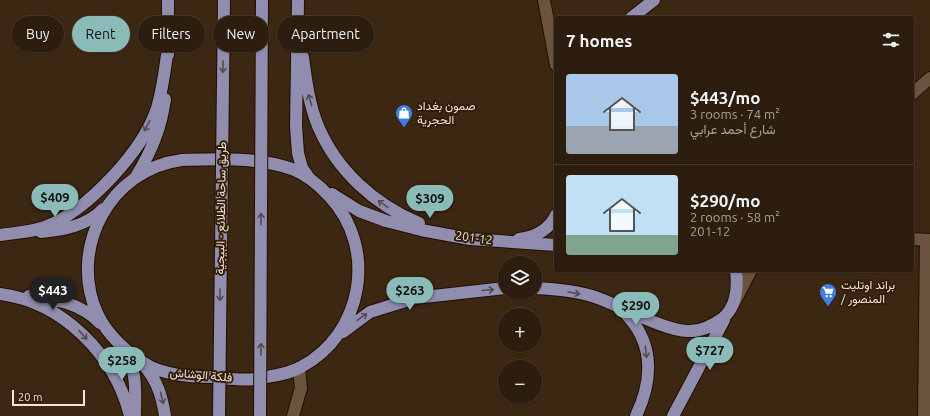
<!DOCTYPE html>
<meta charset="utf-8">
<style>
:root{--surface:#2d1d0e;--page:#352617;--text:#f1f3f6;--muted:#a7a29e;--line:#483b2e;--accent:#8bbbb9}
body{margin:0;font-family:Ubuntu,Vazirmatn,sans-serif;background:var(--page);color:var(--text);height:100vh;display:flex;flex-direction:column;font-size:15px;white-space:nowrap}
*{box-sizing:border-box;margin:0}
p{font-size:13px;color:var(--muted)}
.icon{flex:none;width:22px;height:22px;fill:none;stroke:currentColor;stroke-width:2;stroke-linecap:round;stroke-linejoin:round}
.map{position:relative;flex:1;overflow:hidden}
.sheet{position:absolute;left:554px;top:16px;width:360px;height:256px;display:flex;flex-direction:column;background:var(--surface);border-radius:4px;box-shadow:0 1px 3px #0004,0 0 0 1px var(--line)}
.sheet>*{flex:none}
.hud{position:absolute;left:12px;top:16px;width:380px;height:36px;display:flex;gap:8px}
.buttons{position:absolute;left:498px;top:256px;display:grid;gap:8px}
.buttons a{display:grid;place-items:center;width:44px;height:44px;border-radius:50%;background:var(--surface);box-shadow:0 1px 3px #0004,0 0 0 1px var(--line);font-size:20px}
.scale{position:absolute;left:12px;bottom:10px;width:73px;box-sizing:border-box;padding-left:4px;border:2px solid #f2e4d8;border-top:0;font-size:11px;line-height:14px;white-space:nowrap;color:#f2e4d8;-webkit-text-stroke:3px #311d08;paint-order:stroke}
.price{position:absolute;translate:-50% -34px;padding:0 9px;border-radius:14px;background:var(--accent);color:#111;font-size:13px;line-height:26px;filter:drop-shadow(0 1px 2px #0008)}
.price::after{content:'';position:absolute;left:50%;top:24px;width:12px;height:9px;margin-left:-6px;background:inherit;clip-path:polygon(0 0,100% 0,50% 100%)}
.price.selected{background:#222;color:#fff}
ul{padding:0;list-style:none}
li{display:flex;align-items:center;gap:12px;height:100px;padding:0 12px}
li+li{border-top:1px solid var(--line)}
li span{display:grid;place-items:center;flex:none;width:112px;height:80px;border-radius:4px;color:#555}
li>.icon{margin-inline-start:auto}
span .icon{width:48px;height:48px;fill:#fffc;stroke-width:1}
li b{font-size:17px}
h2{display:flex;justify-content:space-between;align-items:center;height:48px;padding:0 12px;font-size:17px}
.chip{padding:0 14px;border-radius:18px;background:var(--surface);box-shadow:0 1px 3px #0004,0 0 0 1px var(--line);font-size:14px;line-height:36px}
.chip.selected{background:var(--accent);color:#111}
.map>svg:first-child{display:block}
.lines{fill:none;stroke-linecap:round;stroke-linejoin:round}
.minor-casing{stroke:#220f00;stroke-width:14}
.major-casing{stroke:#220f00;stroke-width:14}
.minor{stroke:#6b543f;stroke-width:12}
.major{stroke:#918dae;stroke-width:12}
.major-bridge-casing{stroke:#220f00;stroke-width:14;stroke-linecap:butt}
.major-bridge{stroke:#918dae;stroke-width:12}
.oneway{stroke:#574a4a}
.labels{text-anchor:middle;stroke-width:4;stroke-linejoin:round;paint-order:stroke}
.poi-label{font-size:12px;fill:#f2e4d8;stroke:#311d08;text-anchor:start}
.street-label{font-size:12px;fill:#f2e4d8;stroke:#311d08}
</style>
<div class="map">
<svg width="930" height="416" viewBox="0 0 930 416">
<rect width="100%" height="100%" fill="#3c2713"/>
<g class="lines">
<g class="minor-casing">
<path id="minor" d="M544 0 556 65
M912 94 930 78
M912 239 930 240
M735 301 751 270
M293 416 301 388 299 368
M924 416 926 240"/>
</g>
<g class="major-casing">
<path id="major" d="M298 0 296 126 298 153 302 168 309 178
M631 18 654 0
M168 55V0
M303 57C306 80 309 104 318 126 337 171 375 205 419 223
M182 160C217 159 258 157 292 169 307 175 320 186 330 197 378 249 363 334 301 367 287 375 270 376 255 379 241 381 225 378 211 377 191 377 167 375 149 366 128 354 107 335 97 313 68 247 111 169 182 160Z
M137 175C152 150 161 128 165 99
M332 194 359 211 386 221 421 230 470 239 556 245
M41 232C63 230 87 226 103 209
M0 235C15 233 31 232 45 227 87 211 143 151 157 108 163 88 165 68 168 48
M519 239C535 237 549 230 556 215
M535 288C555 289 577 291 595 297 619 305 665 331 687 331 701 332 712 326 723 318 737 306 738 287 736 270
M0 294C63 302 115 355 130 416
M29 296C55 299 81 303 100 323
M622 310C654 340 654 378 636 416
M343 332 370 312 415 298 505 288
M124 351C138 369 135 395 135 416
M143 364C157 380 162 396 165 416
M673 416 724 320"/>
</g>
<use href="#minor" class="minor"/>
<use href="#major" class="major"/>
<g class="major-bridge-casing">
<path id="major-bridge" d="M219 416 224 0
M260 416 262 0"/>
</g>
<use href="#major-bridge" class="major-bridge"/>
</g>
<defs><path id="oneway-shaft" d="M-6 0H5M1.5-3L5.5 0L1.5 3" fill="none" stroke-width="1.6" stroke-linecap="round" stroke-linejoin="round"/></defs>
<g class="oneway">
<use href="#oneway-shaft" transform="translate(223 67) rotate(91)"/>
<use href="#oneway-shaft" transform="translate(310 100) rotate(-106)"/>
<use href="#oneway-shaft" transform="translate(147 126) rotate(118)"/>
<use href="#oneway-shaft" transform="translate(383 204) rotate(-145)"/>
<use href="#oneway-shaft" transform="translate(261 219) rotate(-90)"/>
<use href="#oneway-shaft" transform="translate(488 290) rotate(-5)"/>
<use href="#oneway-shaft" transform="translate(574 293) rotate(10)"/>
<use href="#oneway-shaft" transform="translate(220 295) rotate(91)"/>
<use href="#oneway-shaft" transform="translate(362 317) rotate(-34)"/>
<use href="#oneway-shaft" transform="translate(83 335) rotate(47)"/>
<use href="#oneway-shaft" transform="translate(261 349) rotate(-90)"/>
<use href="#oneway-shaft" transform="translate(646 352) rotate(83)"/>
<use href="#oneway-shaft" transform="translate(162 398) rotate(76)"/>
</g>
<defs>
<g id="shop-pin" transform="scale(0.9)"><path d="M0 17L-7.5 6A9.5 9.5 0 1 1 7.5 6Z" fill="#3f7fe0" stroke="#311d08"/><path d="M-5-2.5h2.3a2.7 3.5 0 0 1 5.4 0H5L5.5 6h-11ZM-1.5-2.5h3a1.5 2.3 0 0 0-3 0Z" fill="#fff"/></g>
<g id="supermarket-pin" transform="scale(0.9)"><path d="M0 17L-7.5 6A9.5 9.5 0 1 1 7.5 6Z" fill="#3f7fe0" stroke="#311d08"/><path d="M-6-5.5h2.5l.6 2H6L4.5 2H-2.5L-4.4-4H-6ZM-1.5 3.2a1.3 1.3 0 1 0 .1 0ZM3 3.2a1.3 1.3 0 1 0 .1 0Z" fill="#fff"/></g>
</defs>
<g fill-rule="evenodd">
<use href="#shop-pin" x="404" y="113"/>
<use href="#supermarket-pin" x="828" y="292"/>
</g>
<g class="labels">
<g class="poi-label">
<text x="417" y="110">صمون بغداد<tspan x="417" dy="14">الحجرية</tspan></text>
<text x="841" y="289">براند اوتليت<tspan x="841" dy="14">/ المنصور</tspan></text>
</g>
<g class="street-label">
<text transform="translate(221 208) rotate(-89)" y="4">طريق ساحة الطلائع - البيجية</text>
<text transform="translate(474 238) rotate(8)" y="4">201-12</text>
<text transform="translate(201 375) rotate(5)" y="4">فلكة الوشاش</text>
</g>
</g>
</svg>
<div class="buttons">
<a><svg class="icon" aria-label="layers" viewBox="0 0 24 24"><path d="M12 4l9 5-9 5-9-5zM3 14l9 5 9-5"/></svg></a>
<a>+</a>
<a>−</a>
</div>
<div class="scale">20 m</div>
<b class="price" style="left:55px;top:218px">$409</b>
<b class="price" style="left:430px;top:219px">$309</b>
<b class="price selected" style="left:53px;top:311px">$443</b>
<b class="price" style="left:410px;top:311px">$263</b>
<b class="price" style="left:636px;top:326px">$290</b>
<b class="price" style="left:710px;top:371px">$727</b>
<b class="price" style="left:122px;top:381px">$258</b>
<div class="hud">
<a class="chip">Buy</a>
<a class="chip selected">Rent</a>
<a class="chip">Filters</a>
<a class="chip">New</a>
<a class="chip">Apartment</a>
</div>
<section class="sheet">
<h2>7 homes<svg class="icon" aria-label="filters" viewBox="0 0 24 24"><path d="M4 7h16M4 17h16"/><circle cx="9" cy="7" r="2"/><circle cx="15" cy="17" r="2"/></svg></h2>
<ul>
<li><span style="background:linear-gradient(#a9c7e8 65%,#9aa5b1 0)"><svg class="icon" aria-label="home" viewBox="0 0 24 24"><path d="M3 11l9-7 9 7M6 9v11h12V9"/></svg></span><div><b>$443/mo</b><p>3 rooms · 74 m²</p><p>شارع أحمد عرابي</p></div></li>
<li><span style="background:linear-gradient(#bfe0f5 75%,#7fa58c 0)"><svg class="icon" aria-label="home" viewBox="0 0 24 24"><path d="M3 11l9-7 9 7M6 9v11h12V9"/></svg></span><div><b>$290/mo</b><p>2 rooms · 58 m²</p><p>201-12</p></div></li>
</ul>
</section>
</div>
